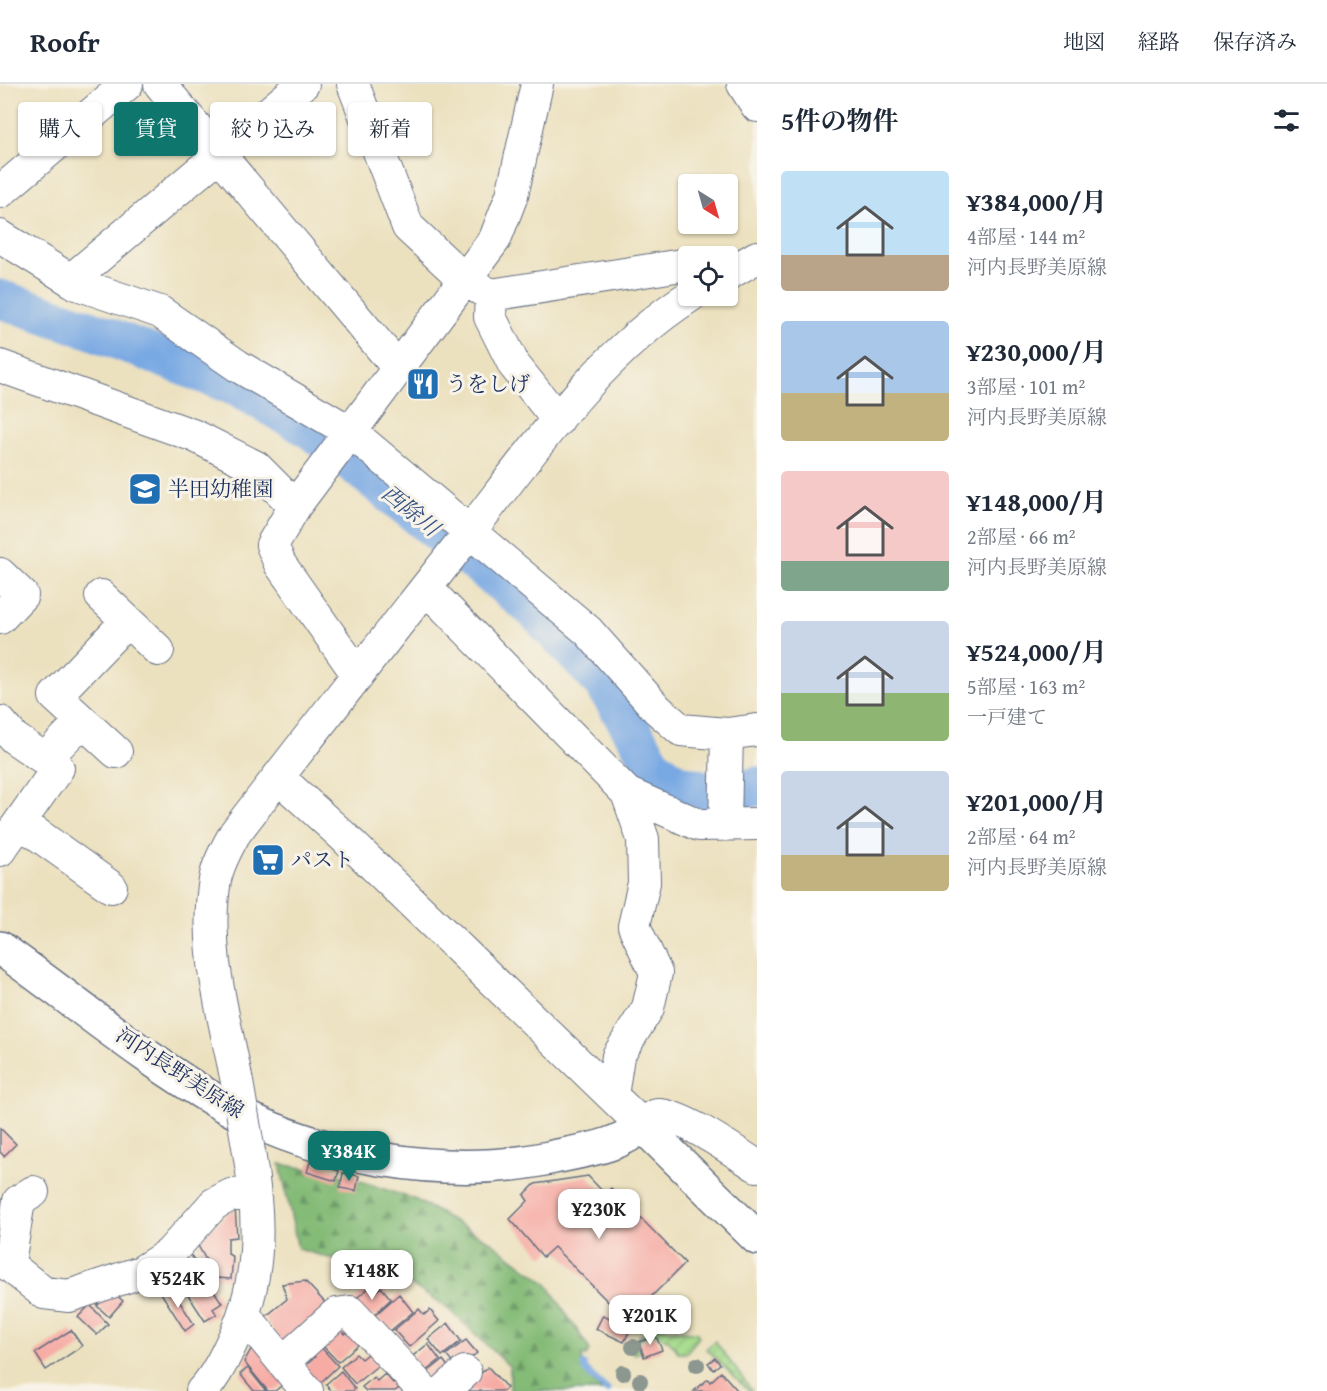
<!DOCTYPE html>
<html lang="ja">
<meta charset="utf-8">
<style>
:root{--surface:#fff;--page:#f6f6f7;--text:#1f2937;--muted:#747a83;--line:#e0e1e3;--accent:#0f766e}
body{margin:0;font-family:"Gentium Book Plus","Noto Serif JP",serif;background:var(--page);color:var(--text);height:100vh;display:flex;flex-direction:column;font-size:22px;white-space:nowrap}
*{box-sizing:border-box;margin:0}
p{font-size:20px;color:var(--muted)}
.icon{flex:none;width:33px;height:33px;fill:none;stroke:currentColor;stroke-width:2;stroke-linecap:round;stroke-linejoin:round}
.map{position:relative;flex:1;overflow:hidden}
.side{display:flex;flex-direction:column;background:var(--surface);width:570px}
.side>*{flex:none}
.guide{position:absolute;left:18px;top:18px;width:570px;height:54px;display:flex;gap:12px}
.needle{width:39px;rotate:143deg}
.fabs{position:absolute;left:678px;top:90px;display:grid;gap:12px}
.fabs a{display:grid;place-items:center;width:60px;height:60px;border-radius:6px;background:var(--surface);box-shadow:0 2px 4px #0004;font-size:30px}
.price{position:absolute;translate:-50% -51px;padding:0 14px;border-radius:12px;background:#fff;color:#222;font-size:20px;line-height:39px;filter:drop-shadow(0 2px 3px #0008)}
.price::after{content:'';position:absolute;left:50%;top:36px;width:18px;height:14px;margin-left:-9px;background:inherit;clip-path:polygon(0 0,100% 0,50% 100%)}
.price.on{background:var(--accent);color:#fff}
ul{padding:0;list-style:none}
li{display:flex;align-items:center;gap:18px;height:150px;padding:0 24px}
li span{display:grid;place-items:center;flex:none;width:168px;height:120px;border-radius:6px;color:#555}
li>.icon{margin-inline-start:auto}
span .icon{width:72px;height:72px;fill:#fffc;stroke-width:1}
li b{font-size:26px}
h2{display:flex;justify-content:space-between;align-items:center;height:72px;padding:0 24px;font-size:26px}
.chip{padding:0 21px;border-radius:6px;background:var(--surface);box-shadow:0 2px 4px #0004;font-size:21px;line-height:54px}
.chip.on{background:var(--accent);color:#fff}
header{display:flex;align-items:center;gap:36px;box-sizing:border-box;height:84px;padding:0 30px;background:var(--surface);border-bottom:2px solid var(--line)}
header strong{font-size:28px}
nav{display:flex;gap:33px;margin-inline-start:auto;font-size:21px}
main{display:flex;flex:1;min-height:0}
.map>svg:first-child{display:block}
.forest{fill:url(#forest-firs);stroke:#50756a;stroke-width:1.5}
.garden{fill:url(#garden-furrows);stroke:#608574;stroke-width:1.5}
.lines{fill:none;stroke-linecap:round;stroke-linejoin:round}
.stream{stroke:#79a9e3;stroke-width:7}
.river{stroke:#79a9e3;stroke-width:39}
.building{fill:#f6aca5}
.minor-casing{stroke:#646d80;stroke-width:34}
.major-casing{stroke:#646d80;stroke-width:36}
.minor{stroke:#fff;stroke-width:32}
.major{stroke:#fff;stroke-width:33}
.minor-bridge-casing{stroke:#646d80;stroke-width:34;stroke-linecap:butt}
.minor-bridge{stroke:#fff;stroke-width:32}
.tree{fill:#8c9790}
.labels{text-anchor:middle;stroke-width:6;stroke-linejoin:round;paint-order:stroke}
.poi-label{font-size:21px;fill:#1b2f5e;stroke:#f7f3e8;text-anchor:start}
.street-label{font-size:21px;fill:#1b2f5e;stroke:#f7f3e8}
.water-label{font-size:22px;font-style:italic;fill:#375486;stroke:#f7f3e8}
</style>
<header>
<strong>Roofr</strong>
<nav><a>地図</a><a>経路</a><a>保存済み</a></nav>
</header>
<main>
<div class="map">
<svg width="757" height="1307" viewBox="0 0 757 1307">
<defs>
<pattern id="forest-firs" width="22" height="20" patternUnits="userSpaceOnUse" patternTransform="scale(1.5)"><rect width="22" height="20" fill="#84bb77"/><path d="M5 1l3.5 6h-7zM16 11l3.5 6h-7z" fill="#6b9865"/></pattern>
<pattern id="garden-furrows" width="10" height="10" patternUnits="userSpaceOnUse" patternTransform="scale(1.5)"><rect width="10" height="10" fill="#a5db8b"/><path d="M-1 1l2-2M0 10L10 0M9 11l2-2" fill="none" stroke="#8dbc7a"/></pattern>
</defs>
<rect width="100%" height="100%" fill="#f7f3e8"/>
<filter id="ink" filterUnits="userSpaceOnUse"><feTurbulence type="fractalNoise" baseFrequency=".0167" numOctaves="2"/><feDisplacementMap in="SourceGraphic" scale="12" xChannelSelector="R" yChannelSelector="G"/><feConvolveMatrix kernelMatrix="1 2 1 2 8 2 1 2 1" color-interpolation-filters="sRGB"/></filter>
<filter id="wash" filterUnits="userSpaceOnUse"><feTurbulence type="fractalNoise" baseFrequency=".008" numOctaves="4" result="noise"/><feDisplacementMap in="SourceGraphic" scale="24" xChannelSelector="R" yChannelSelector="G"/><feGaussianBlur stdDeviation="1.35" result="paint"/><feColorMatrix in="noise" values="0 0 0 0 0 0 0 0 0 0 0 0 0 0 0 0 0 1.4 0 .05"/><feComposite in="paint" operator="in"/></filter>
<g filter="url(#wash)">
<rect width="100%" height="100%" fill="#ece1bf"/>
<path class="forest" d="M280 1080 343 1091 416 1116 491 1158 547 1200 590 1266 586 1272 582 1271 583 1287 602 1307H510V1283L448 1224 402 1195 298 1165Z"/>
<path class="garden" d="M655 1243 697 1249 699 1253 686 1269H679L670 1257 653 1249 637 1256 640 1268 634 1270 626 1260Z
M715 1257 752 1307H749L706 1265Z"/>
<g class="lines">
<path class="stream" d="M584 1281 585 1286 607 1306"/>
<path class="river" d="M0 215 92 246 239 304 311 346 533 525 603 599 654 682 676 699 709 707 744 706 757 702"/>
</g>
<g id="blocks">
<path class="building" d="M0 1044 16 1060 4 1072 0 1068Z
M310 1078 339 1087 336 1097 307 1088Z
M343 1089 359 1092 356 1107 340 1104Z
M588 1092 605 1110 611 1104 685 1179 627 1237 554 1163 543 1173 510 1135 528 1117 524 1111 535 1100Z
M235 1123 237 1153 228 1154V1170L233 1173 231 1195 216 1194 196 1158Z
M190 1170 222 1219 213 1225 217 1230 205 1237 170 1183Z
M305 1197 329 1223 284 1261 264 1234 287 1215 282 1200Z
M371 1202 376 1207 381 1203 391 1215 372 1233 351 1219Z
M170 1203 194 1240 185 1247 161 1209Z
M111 1206 123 1217 109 1233 97 1222Z
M399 1210 413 1228 389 1248 375 1231Z
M90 1221 108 1240 97 1251 78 1233Z
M419 1225 424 1231 430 1226 439 1237 409 1263 394 1246Z
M603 1231 631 1244 624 1258 596 1245Z
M448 1239 461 1257 442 1272 428 1255Z
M71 1246 82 1262 46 1286 35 1269Z
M341 1246 345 1250 349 1247 360 1259 338 1278 323 1262Z
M656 1252 662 1266 644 1273 639 1258Z
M466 1256 477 1269 457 1285 446 1271Z
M255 1258 287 1297 275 1307H268L244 1278Z
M428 1260 440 1276 421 1291 409 1275Z
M319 1261 338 1282 316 1303 301 1286 315 1273 310 1268Z
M371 1267 381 1279 355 1300 341 1283 356 1270 361 1275Z
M715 1274 720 1280 713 1286 708 1279Z
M443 1276 453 1289 431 1306 425 1290Z
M488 1283 507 1304 503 1307H461Z
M248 1284 266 1307H254L240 1290Z
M341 1287 355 1305 353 1307H331L326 1300Z
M721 1288 738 1307H694L708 1295 710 1298Z
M385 1290 393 1299 397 1296 402 1302 395 1307H366L362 1303 374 1293 377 1297Z"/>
</g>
</g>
<g filter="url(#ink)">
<use href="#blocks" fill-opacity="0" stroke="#646d80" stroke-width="1.5"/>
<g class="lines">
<g class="minor-casing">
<path id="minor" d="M160 0 399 285
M353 0 408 143 466 197 491 211 688 180
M743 0 757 22
M0 108 127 0
M0 152 77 200 160 228 238 282 352 349 588 547 657 625 681 646 727 650 757 646
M728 190 757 173
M71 196 303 0
M491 211 490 233 514 281 558 336
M0 282 195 352 256 383 295 422
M0 490 22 511 0 534
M426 504 627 709 699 741 757 740
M101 512 158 566
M358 591 280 480 272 461 295 422 495 155 512 111 537 0
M0 638 14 654 58 684 0 766
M116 668 55 612 127 537
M45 675 82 637
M278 693 344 753 642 1041C646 1038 651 1032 657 1031 678 1028 738 1070 757 1082
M20 738 111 803
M725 741 727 650
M237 998C224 931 203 864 215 796 218 779 227 764 235 749 309 652 385 556 461 459 530 371 595 273 690 212
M612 1012 618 972 648 924 656 889 634 842 644 799 643 755 627 709
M0 1174 44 1209 69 1212 141 1188 169 1170 214 1120 231 1111 254 1110
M9 1179 19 1117 33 1108
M244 1231 307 1307
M283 1278 336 1230 350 1228 424 1307
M202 1307C214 1295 222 1279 229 1264 262 1200 261 1138 249 1068
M444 1307 465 1288"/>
</g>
<g class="major-casing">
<path id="major" d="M0 864C73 916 145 976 223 1021 314 1073 446 1096 549 1074 579 1067 619 1064 642 1041L757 1154"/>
</g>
<use href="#minor" class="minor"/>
<use href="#major" class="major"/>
<g class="minor-bridge-casing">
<path id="minor-bridge" d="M237 998 249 1068"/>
</g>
<use href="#minor-bridge" class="minor-bridge"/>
</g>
<g class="tree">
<circle cx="633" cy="1263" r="8"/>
<circle cx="697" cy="1281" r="8"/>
<circle cx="623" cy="1289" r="8"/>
<circle cx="640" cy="1297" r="8"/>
</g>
</g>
<defs>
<g id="restaurant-square" transform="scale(1.725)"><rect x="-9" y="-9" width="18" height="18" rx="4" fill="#1f6fb2" stroke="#f7f3e8"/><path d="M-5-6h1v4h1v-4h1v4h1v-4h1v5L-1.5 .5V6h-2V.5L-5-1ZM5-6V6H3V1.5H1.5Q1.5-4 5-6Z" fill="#fff"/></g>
<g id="school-square" transform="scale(1.725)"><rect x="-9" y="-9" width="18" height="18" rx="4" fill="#1f6fb2" stroke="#f7f3e8"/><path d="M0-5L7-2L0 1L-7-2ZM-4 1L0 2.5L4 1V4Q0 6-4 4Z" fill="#fff"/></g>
<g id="supermarket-square" transform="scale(1.725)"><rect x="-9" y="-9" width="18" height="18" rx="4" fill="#1f6fb2" stroke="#f7f3e8"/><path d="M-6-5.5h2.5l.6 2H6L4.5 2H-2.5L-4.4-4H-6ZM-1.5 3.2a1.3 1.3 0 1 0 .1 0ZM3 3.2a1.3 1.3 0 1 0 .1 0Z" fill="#fff"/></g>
</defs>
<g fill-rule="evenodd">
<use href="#restaurant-square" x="423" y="300"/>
<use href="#school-square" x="145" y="405"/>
<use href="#supermarket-square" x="268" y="776"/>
</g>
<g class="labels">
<g class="poi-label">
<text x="446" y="307">うをしげ</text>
<text x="168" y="412">半田幼稚園</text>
<text x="291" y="783">パスト</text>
</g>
<g class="street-label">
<text transform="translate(180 989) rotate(33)" y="7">河内長野美原線</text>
</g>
<g class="water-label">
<text transform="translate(411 426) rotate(39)" y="8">西除川</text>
</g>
</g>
</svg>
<div class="fabs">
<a><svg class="needle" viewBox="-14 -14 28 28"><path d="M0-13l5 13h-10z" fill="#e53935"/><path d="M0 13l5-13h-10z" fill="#747a83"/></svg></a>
<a><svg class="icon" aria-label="locate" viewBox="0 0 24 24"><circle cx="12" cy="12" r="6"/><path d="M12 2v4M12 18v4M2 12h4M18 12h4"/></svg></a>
</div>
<b class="price on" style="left:349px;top:1098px">¥384K</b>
<b class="price" style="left:599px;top:1156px">¥230K</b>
<b class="price" style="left:372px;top:1217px">¥148K</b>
<b class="price" style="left:178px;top:1225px">¥524K</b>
<b class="price" style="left:650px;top:1262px">¥201K</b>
<div class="guide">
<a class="chip">購入</a>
<a class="chip on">賃貸</a>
<a class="chip">絞り込み</a>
<a class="chip">新着</a>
</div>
</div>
<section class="side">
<h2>5件の物件<svg class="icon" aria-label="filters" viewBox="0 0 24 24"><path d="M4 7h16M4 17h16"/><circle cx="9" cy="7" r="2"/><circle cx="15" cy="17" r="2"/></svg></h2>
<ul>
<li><span style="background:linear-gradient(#bfe0f5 70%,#b9a48a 0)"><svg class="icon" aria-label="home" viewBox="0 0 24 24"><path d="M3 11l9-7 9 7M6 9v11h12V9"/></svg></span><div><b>¥384,000/月</b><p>4部屋 · 144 m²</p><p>河内長野美原線</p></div></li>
<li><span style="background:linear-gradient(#a9c7e8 60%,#c2b280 0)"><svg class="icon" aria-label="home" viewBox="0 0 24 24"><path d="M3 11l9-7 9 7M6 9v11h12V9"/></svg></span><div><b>¥230,000/月</b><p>3部屋 · 101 m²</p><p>河内長野美原線</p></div></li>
<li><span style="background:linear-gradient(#f6c9c9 75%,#7fa58c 0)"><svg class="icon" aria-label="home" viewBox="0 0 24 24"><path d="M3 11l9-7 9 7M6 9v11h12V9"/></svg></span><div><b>¥148,000/月</b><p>2部屋 · 66 m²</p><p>河内長野美原線</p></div></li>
<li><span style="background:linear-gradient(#c9d6e8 60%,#8fb573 0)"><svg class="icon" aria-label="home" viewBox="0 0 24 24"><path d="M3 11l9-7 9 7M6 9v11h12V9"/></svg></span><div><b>¥524,000/月</b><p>5部屋 · 163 m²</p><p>一戸建て</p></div></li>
<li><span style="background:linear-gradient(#c9d6e8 70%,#c2b280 0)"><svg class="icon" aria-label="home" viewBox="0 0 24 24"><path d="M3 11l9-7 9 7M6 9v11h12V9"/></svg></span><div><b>¥201,000/月</b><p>2部屋 · 64 m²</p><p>河内長野美原線</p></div></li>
</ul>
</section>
</main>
